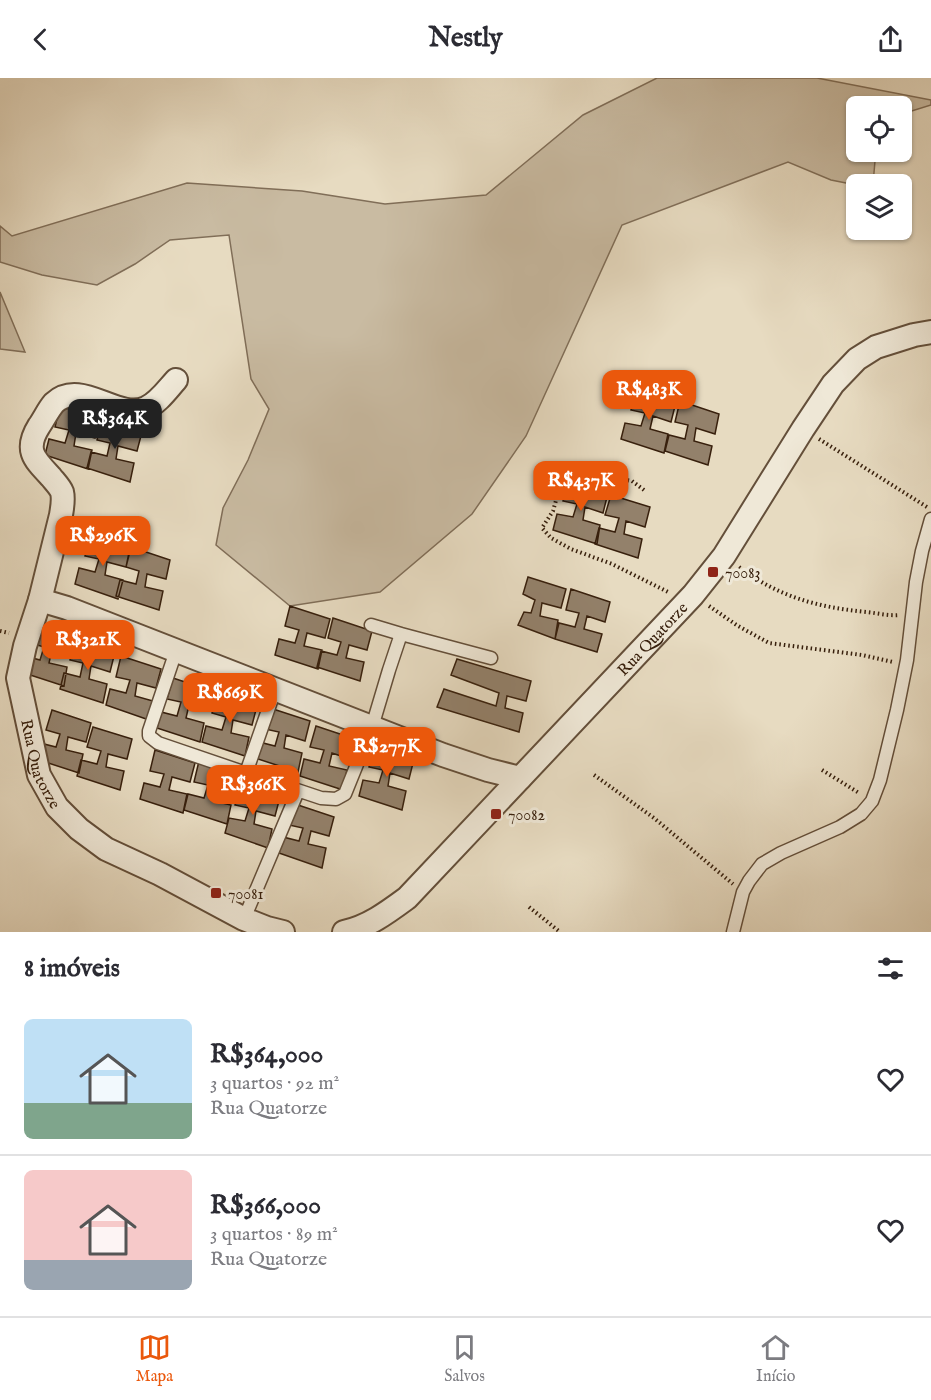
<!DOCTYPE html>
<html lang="pt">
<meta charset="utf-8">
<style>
:root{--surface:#fff;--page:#f7f7f7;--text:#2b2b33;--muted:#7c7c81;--line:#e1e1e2;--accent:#ea580c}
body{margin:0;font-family:"IM FELL English",serif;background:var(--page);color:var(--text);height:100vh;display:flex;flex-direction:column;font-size:22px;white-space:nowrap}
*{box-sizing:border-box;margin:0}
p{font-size:20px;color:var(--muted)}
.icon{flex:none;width:33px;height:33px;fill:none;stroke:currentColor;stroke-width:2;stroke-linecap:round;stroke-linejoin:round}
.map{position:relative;height:854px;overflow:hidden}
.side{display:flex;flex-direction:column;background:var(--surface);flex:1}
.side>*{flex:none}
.tools{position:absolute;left:846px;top:18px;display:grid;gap:12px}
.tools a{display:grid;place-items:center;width:66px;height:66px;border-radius:9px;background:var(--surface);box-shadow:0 2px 4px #0004;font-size:30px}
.price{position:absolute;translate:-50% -51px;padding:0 14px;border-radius:12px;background:var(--accent);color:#fff;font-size:20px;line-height:39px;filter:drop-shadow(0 2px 3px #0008)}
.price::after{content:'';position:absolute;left:50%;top:36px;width:18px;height:14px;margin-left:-9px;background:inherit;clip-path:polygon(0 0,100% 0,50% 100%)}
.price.on{background:#222;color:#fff}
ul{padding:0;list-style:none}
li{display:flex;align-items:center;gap:18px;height:150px;padding:0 24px}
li+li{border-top:2px solid var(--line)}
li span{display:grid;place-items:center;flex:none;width:168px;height:120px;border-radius:9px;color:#555}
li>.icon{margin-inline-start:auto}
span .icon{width:72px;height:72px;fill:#fffc;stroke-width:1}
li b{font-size:26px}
h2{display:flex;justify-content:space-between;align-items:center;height:72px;padding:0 24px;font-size:26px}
header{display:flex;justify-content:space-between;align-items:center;height:78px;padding:0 24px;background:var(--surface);font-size:27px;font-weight:700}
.tabs{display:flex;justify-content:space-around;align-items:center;height:84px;border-top:2px solid var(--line);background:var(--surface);font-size:16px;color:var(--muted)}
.tabs a{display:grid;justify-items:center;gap:3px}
.tabs .on{color:var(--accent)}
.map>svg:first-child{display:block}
.green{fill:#c9bba2;stroke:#806e58;stroke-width:1.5}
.building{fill:#93816b;stroke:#38200d;stroke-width:1.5}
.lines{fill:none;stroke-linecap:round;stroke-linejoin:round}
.service-casing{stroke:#644f3a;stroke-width:15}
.minor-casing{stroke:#644f3a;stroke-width:26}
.path{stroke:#38200d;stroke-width:4;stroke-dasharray:1.5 3;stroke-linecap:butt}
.service{stroke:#efe8d7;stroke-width:12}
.minor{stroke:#efe8d7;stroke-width:22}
.poi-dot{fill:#8f2418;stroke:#efe8d7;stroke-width:2}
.labels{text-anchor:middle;stroke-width:6;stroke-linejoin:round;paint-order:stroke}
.poi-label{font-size:16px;fill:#38200d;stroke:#efe8d7;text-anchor:start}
.street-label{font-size:16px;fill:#38200d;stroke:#efe8d7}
</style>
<header><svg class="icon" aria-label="back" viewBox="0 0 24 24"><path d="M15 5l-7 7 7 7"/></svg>Nestly<svg class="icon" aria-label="share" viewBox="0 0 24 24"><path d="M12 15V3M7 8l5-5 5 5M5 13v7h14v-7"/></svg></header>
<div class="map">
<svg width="931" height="854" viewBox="0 0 931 854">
<rect width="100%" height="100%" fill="#e7dbc1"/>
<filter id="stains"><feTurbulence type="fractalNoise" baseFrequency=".00333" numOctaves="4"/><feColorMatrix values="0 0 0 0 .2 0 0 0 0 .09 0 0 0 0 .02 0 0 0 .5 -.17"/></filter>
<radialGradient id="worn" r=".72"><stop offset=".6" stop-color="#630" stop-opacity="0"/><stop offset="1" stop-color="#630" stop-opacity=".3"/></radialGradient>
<path class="green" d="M657 0H817L931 22V27L902 36V28H856V74H880L875 83 873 106 856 107 831 102 788 84 622 147 526 358 472 436 380 514 290 528 216 467 223 430 248 382 269 331 251 301 229 157 170 162 135 186 97 207 42 197 0 184V148L12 158 187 105 302 113 385 126 486 117 583 37Z
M0 214 25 274 0 271Z"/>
<path class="building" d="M636 311 676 324 671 344 653 338 650 351 668 356 664 375 621 361 625 345 641 348 645 335 631 332Z
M680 323 719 336 715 356 696 350 694 363 712 368 708 387 665 373 669 357 685 361 688 347 675 344Z
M60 328 100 341 95 360 76 355 74 368 92 372 88 391 45 377 49 361 65 365 69 352 55 349Z
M102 341 142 354 137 373 118 368 116 381 134 385 130 404 87 390 91 374 107 378 110 365 97 362Z
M569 402 608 415 603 435 585 429 583 442 600 447 597 466 553 452 557 436 573 439 577 426 563 423Z
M611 417 650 429 645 449 626 443 624 456 642 461 638 480 595 466 599 450 615 454 619 440 605 437Z
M91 457 130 470 126 489 107 484 105 497 123 502 118 521 75 506 79 490 95 494 99 481 85 478Z
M131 469 170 482 166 501 147 496 145 509 163 513 159 532 116 518 120 502 136 506 139 493 126 489Z
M528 499 566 511 561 530 542 525 540 538 558 542 555 561 518 547 524 534 531 535 535 522 523 516Z
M571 511 610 524 605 544 587 538 584 551 602 556 597 574 555 561 559 545 575 549 579 535 566 532Z
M290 528 330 541 325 560 307 555 304 568 322 572 318 591 275 577 279 561 295 565 299 552 285 548Z
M333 540 372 553 367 572 349 567 346 580 364 584 360 603 317 589 321 573 337 577 341 564 328 560Z
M36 545 75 558 70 577 52 572 49 585 67 589 64 608 21 594 25 578 40 582 44 569 31 565Z
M75 561 115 574 110 594 91 588 89 601 107 606 103 625 60 611 64 595 80 599 83 585 70 582Z
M121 578 161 591 156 610 137 605 135 618 153 623 149 642 106 627 110 611 126 615 130 602 116 599Z
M457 581 531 603 526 623 507 618 505 630 523 635 519 654 437 629 444 611 496 628 499 615 451 597Z
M173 600 212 613 207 633 189 627 186 640 204 645 200 664 157 650 161 634 177 638 181 624 167 621Z
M217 615 257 628 252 647 233 642 231 655 249 659 245 678 202 664 206 648 222 652 226 639 212 635Z
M270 630 310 643 305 663 286 657 284 670 302 675 298 694 255 680 259 664 275 668 279 654 265 651Z
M52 632 91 645 86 664 68 659 66 672 83 676 79 695 36 681 40 665 56 669 60 656 46 652Z
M316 648 355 661 350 681 332 675 329 688 347 692 343 712 300 698 304 681 320 685 324 672 310 669Z
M93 649 132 661 127 681 108 676 106 689 124 693 120 712 77 698 81 682 97 686 101 673 87 669Z
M374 668 414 681 409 701 390 695 388 708 406 713 402 732 359 718 363 702 379 705 383 692 369 689Z
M155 672 195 685 190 704 172 699 169 712 187 716 183 735 140 721 144 705 160 709 164 696 150 693Z
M199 683 239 696 234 715 215 710 213 723 231 727 227 746 184 732 188 716 204 720 208 707 194 704Z
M241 706 280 719 275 738 256 733 254 746 272 751 268 770 225 755 229 740 245 743 249 730 235 727Z
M295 726 334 739 329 758 311 753 308 766 326 770 322 790 279 775 283 759 299 763 303 750 289 747Z"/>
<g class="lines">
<g class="service-casing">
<path id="service" d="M401 556 491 580
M176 573 149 653V658L158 665 246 695
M275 612 246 695 321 720 336 721 345 716 372 649 389 592 401 556 371 547
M244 841 298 713
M733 854 743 814 749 803 762 786 781 775 840 749 861 736 872 723 880 702 897 632 907 582 916 504 922 473 931 441"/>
</g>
<g class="minor-casing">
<g id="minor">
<path id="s1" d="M176 302C167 312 158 325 146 330 117 343 81 300 54 325 48 332 44 341 39 348 24 372 34 381 51 399 55 404 60 409 62 414 64 422 62 430 61 437L40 522 25 568 18 600 39 697 57 729 79 751 106 771 160 796 244 841 267 850 283 854"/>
<path d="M40 522 67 530 443 677 488 692 520 700"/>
<path id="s2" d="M344 854C368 849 388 834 407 820L693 517 724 478 803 351 833 306 857 281 876 269 914 257 931 254"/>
</g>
</g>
<path class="path" d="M819 361 927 429
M644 412 632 403 600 397 570 398 561 405 553 433 542 450 551 460 571 471 612 486 670 515
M739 489C779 519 817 529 866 534 877 535 888 538 899 537
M709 528 738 548 769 565 862 577 893 584
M0 553 9 555
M822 692 859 715
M594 697 654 740 733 806
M529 829 560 854"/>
<use href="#service" class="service"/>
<use href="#minor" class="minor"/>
</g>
<g class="poi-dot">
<rect x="707" y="488" width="12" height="12" rx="3"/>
<rect x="490" y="730" width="12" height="12" rx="3"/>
<rect x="210" y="809" width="12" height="12" rx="3"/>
</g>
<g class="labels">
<g class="poi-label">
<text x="725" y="500">70083</text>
<text x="508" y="742">70082</text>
<text x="228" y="821">70081</text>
</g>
<g class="street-label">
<text dy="6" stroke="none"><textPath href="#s2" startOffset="429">Rua Quatorze</textPath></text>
<text dy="6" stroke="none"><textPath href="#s1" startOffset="524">Rua Quatorze</textPath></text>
</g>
</g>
<rect width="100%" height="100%" filter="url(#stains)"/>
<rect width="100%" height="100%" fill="url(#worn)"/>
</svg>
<div class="tools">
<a><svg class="icon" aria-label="locate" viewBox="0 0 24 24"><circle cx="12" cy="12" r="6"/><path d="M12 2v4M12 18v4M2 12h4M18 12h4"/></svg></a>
<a><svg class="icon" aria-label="layers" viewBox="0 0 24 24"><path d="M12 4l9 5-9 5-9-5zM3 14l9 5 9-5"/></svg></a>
</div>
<b class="price" style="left:649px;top:343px">R$483K</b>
<b class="price on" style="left:115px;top:372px">R$364K</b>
<b class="price" style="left:581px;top:434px">R$437K</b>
<b class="price" style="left:103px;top:489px">R$296K</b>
<b class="price" style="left:88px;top:593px">R$321K</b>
<b class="price" style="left:230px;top:646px">R$669K</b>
<b class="price" style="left:387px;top:700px">R$277K</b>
<b class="price" style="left:253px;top:738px">R$366K</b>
</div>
<section class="side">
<h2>8 imóveis<svg class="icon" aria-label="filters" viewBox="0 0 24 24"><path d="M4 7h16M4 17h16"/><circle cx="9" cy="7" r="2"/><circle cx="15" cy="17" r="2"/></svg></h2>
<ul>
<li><span style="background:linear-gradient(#bfe0f5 70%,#7fa58c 0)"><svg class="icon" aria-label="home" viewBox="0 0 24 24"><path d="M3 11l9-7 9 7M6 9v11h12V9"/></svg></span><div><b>R$364,000</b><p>3 quartos · 92 m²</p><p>Rua Quatorze</p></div><svg class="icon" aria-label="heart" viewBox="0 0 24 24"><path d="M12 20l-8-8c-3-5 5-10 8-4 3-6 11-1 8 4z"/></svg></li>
<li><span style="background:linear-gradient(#f6c9c9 75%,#9aa5b1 0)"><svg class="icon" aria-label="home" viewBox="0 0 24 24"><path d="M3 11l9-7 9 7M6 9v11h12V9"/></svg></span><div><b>R$366,000</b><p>3 quartos · 89 m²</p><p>Rua Quatorze</p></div><svg class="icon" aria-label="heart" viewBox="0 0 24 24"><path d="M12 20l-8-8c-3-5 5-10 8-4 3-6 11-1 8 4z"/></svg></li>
</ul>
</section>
<nav class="tabs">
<a class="on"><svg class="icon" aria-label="map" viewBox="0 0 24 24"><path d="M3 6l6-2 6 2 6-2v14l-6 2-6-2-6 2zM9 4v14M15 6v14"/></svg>Mapa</a>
<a><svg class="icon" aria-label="saved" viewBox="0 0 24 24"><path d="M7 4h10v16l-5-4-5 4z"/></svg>Salvos</a>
<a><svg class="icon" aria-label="home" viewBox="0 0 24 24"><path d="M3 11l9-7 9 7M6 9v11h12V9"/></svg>Início</a>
</nav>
